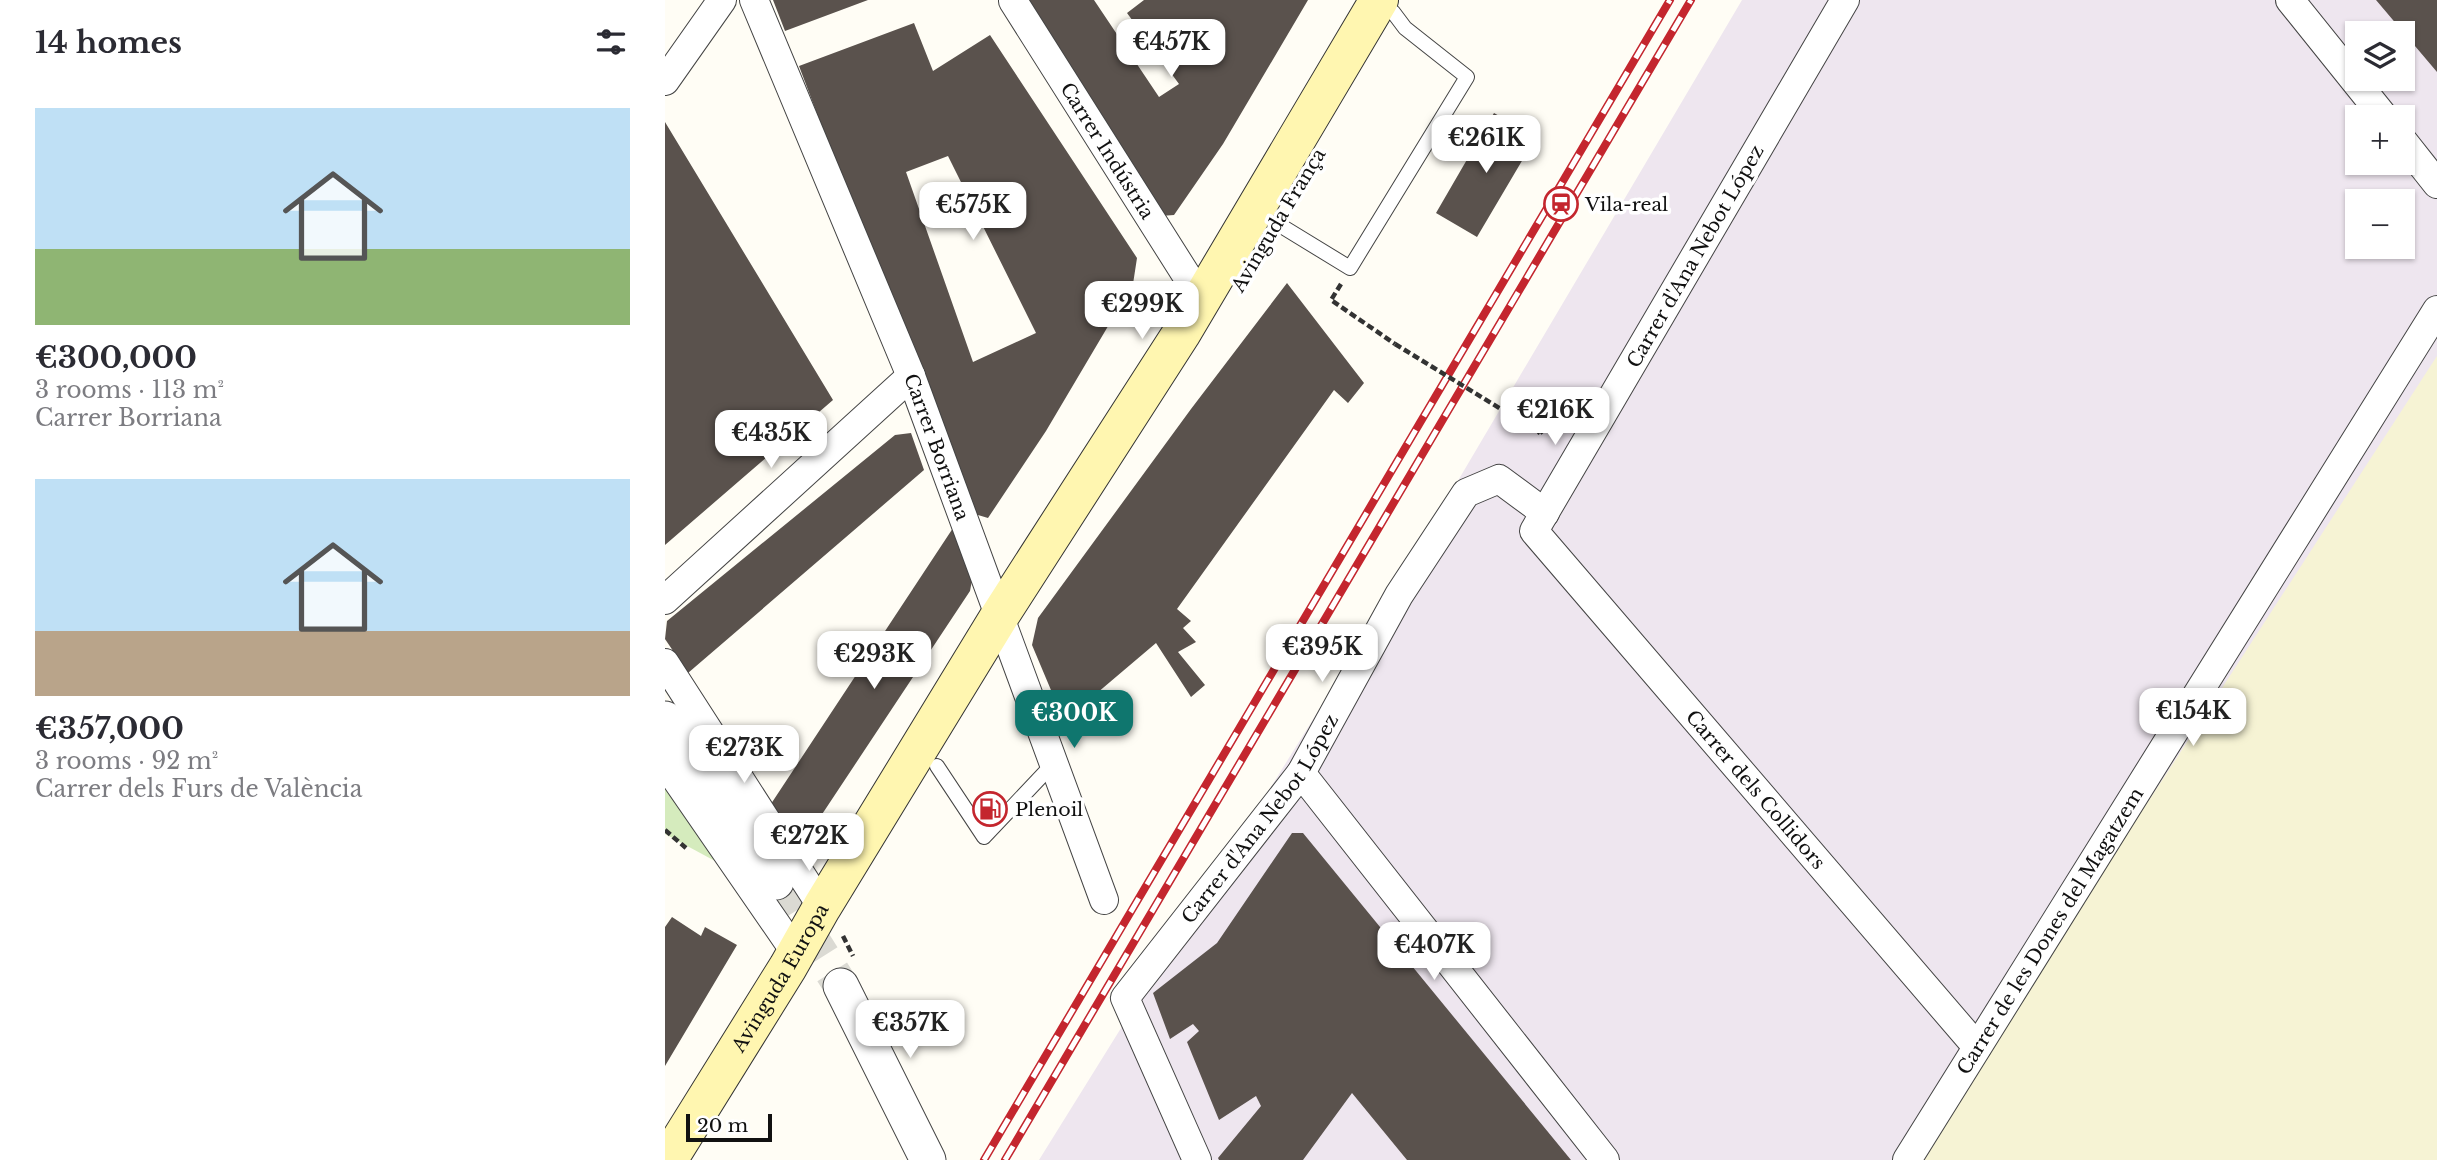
<!DOCTYPE html>
<meta charset="utf-8">
<style>
:root{--surface:#fff;--page:#f7f7f7;--text:#2b2b33;--muted:#7c7c81;--accent:#0f766e}
body{margin:0;font-family:"Libre Baskerville",serif;background:var(--page);color:var(--text);height:100vh;display:flex;flex-direction:column;font-size:26px;white-space:nowrap}
*{box-sizing:border-box;margin:0}
p{font-size:23px;color:var(--muted)}
.icon{flex:none;width:38px;height:38px;fill:none;stroke:currentColor;stroke-width:2;stroke-linecap:round;stroke-linejoin:round}
.map{position:relative;flex:1;overflow:hidden}
.side{display:flex;flex-direction:column;background:var(--surface);width:665px}
.side>*{flex:none}
.fabs{position:absolute;left:1680px;top:21px;display:grid;gap:14px}
.fabs a{display:grid;place-items:center;width:70px;height:70px;border-radius:0px;background:var(--surface);box-shadow:0 2px 5px #0004;font-size:35px}
.scale{position:absolute;left:21px;bottom:18px;width:86px;box-sizing:border-box;padding-left:7px;border:4px solid #111;border-top:0;font-size:19px;line-height:24px;white-space:nowrap;color:#111;-webkit-text-stroke:5px #fff;paint-order:stroke}
.price{position:absolute;translate:-50% -60px;padding:0 16px;border-radius:14px;background:#fff;color:#222;font-size:23px;line-height:46px;filter:drop-shadow(0 2px 4px #0008)}
.price::after{content:'';position:absolute;left:50%;top:42px;width:21px;height:16px;margin-left:-10px;background:inherit;clip-path:polygon(0 0,100% 0,50% 100%)}
.price.on{background:var(--accent);color:#fff}
ul{padding:0;list-style:none}
li{display:grid;align-content:center;gap:14px;height:371px;padding:0 35px}
li span{display:grid;place-items:center;height:217px;border-radius:0px;color:#555}
li>.icon{margin-inline-start:auto}
span .icon{width:126px;height:126px;fill:#fffc;stroke-width:1}
li b{font-size:30px}
h2{display:flex;justify-content:space-between;align-items:center;height:84px;padding:0 35px;font-size:30px}
main{display:flex;flex:1;min-height:0}
.map>svg:first-child{display:block}
.industrial{fill:#eee6ef;fill-rule:evenodd}
.farmland{fill:#f6f3d4}
.green{fill:#d5ebbd}
.building{fill:#5a524d;fill-rule:evenodd}
.lines{fill:none;stroke-linecap:round;stroke-linejoin:round}
.tertiary-tunnel{stroke:#dbdad3;stroke-width:35;stroke-dasharray:35 18;stroke-linecap:butt}
.service-casing{stroke:#444;stroke-width:16}
.minor-casing{stroke:#444;stroke-width:30}
.tertiary-casing{stroke:#444;stroke-width:37}
.secondary-casing{stroke:#333;stroke-width:40}
.path{stroke:#333;stroke-width:4.5;stroke-dasharray:7 3.5;stroke-linecap:butt}
.service{stroke:#fff;stroke-width:14}
.minor{stroke:#fff;stroke-width:28}
.tertiary{stroke:#fff;stroke-width:35}
.secondary{stroke:#fff6b0;stroke-width:38}
.rail-casing{stroke:#c4262e;stroke-width:8}
.rail{stroke:#fff;stroke-width:5;stroke-dasharray:16;stroke-linecap:butt}
.path-bridge{stroke:#333;stroke-width:4.5;stroke-dasharray:7 3.5;stroke-linecap:butt}
.labels{text-anchor:middle;stroke-width:7;stroke-linejoin:round;paint-order:stroke}
.street-label{font-size:19px;fill:#111;stroke:#fff}
.poi-label{font-size:19px;fill:#111;stroke:#fff;text-anchor:start}
</style>
<main>
<section class="side">
<h2>14 homes<svg class="icon" aria-label="filters" viewBox="0 0 24 24"><path d="M4 7h16M4 17h16"/><circle cx="9" cy="7" r="2"/><circle cx="15" cy="17" r="2"/></svg></h2>
<ul>
<li><span style="background:linear-gradient(#bfe0f5 65%,#8fb573 0)"><svg class="icon" aria-label="home" viewBox="0 0 24 24"><path d="M3 11l9-7 9 7M6 9v11h12V9"/></svg></span><div><b>€300,000</b><p>3 rooms · 113 m²</p><p>Carrer Borriana</p></div></li>
<li><span style="background:linear-gradient(#bfe0f5 70%,#b9a48a 0)"><svg class="icon" aria-label="home" viewBox="0 0 24 24"><path d="M3 11l9-7 9 7M6 9v11h12V9"/></svg></span><div><b>€357,000</b><p>3 rooms · 92 m²</p><p>Carrer dels Furs de València</p></div></li>
</ul>
</section>
<div class="map">
<svg width="1772" height="1160" viewBox="0 0 1772 1160">
<rect width="100%" height="100%" fill="#fffdf5"/>
<path class="industrial" d="M1077 0H1772V364L1247 1160H374L729 589ZM1692 33H1738V79H1692ZM1692 117H1738V163H1692ZM1692 201H1738V247H1692Z"/>
<path class="farmland" d="M1772 356V1160H1247L1500 776Z"/>
<path class="green" d="M0 788 50 861 0 834Z"/>
<path class="building" d="M108 0H203L120 31Z
M361 0H429L494 97 514 84 462 13 479 0H643L558 144 509 215 495 216Z
M1711 0H1772V72Z
M249 23 268 71 325 35 472 258 468 284 381 431 323 518 303 512 134 66ZM283 156 371 333 308 362 241 172Z
M829 113 871 137 812 237 771 213Z
M0 122 168 400 0 545Z
M622 283 699 383 683 403 669 390 512 609 526 621 518 628 531 642 513 652 540 685 526 697 491 643 399 721 367 645 373 618 526 409Z
M246 433 259 470 23 673 0 639 2 621 230 435Z
M290 525 308 575 305 591 136 846 100 813Z
M627 833H638L906 1160H742L687 1093 638 1160H554L553 1158 596 1106 591 1096 554 1120 522 1042 534 1031 528 1024 505 1039 488 993 552 943Z
M7 917 36 936 40 927 72 945 0 1066V927Z"/>
<g class="lines">
<path class="tertiary-tunnel" d="M111 882 176 986"/>
<g class="service-casing">
<path id="service" d="M613 224 685 268 802 77 740 28 728 12
M272 766 319 837 388 764"/>
</g>
<g class="minor-casing">
<g id="minor">
<path id="s1" d="M89 0 246 376 439 900"/>
<path id="s2" d="M1180 0 869 531 1312 1047"/>
<path d="M1625 0 1719 117"/>
<path id="s3" d="M348 1 537 300"/>
<path d="M0 81 57 0"/>
<path d="M1738 141 1772 184"/>
<path d="M0 600 246 376"/>
<path d="M0 663 157 907"/>
<path d="M0 763 131 953"/>
<path d="M636 773 940 1160"/>
<path id="s4" d="M532 1160 460 998 636 773 734 595 801 493 834 479 880 513"/>
<path id="s5" d="M1242 1160 1772 310"/>
</g>
</g>
<g class="tertiary-casing">
<path id="tertiary" d="M0 719 111 882
M176 986 263 1160"/>
</g>
<g class="secondary-casing">
<g id="secondary">
<path id="s6" d="M3 1160 123 967 157 907 334 617 516 334 714 0"/>
</g>
</g>
<path class="path" d="M676 284 666 300 730 344
M875 433 910 401
M0 830 21 848
M178 936 188 956"/>
<use href="#service" class="service"/>
<use href="#minor" class="minor"/>
<use href="#tertiary" class="tertiary"/>
<use href="#secondary" class="secondary"/>
<g class="rail-casing">
<path id="rail" d="M319 1160 1005 0
M340 1160 1026 0"/>
</g>
<use href="#rail" class="rail"/>
<path class="path-bridge" d="M730 344 875 433"/>
</g>
<defs>
<g id="station-ring" transform="scale(1.75)"><circle r="9.5" fill="#fff" stroke="#c4262e" stroke-width="1.5"/><path d="M-3-6H3Q5-6 5-4V2Q5 4 3 4L4.5 6H3L1.5 4h-3L-3 6H-4.5L-3 4Q-5 4-5 2V-4Q-5-6-3-6ZM-3.5-4v3h7v-3ZM-3.5 1v1.5H-2V1ZM2 1v1.5H3.5V1Z" fill="#c4262e"/></g>
<g id="fuel-ring" transform="scale(1.75)"><circle r="9.5" fill="#fff" stroke="#c4262e" stroke-width="1.5"/><path d="M-5.5-6h7V0h2V4h1.3V-2.5L3-4.5l.8-.8L6-3V5H2.5V1h-1V6h-7ZM-4.2-4.7v3.2H.2V-4.7Z" fill="#c4262e"/></g>
</defs>
<g fill-rule="evenodd">
<use href="#station-ring" x="896" y="204"/>
<use href="#fuel-ring" x="325" y="809"/>
</g>
<g class="labels">
<g class="street-label">
<text dy="7" stroke="none"><textPath href="#s3" startOffset="177">Carrer Indústria</textPath></text>
<text transform="translate(613 220) rotate(-59)" y="7">Avinguda França</text>
<text transform="translate(1030 256) rotate(-60)" y="7">Carrer d'Ana Nebot López</text>
<text dy="7" stroke="none"><textPath href="#s1" startOffset="483">Carrer Borriana</textPath></text>
<text dy="7" stroke="none"><textPath href="#s2" startOffset="956">Carrer dels Collidors</textPath></text>
<text dy="7" stroke="none"><textPath href="#s4" startOffset="402">Carrer d'Ana Nebot López</textPath></text>
<text dy="7" stroke="none"><textPath href="#s5" startOffset="270">Carrer de les Dones del Magatzem</textPath></text>
<text dy="7" stroke="none"><textPath href="#s6" startOffset="214">Avinguda Europa</textPath></text>
</g>
<g class="poi-label">
<text x="920" y="211">Vila-real</text>
<text x="350" y="816">Plenoil</text>
</g>
</g>
</svg>
<div class="fabs">
<a><svg class="icon" aria-label="layers" viewBox="0 0 24 24"><path d="M12 4l9 5-9 5-9-5zM3 14l9 5 9-5"/></svg></a>
<a>+</a>
<a>−</a>
</div>
<div class="scale">20 m</div>
<b class="price" style="left:506px;top:79px">€457K</b>
<b class="price" style="left:821px;top:175px">€261K</b>
<b class="price" style="left:308px;top:242px">€575K</b>
<b class="price" style="left:477px;top:341px">€299K</b>
<b class="price" style="left:890px;top:447px">€216K</b>
<b class="price" style="left:106px;top:470px">€435K</b>
<b class="price" style="left:657px;top:684px">€395K</b>
<b class="price" style="left:209px;top:691px">€293K</b>
<b class="price" style="left:1528px;top:748px">€154K</b>
<b class="price on" style="left:409px;top:750px">€300K</b>
<b class="price" style="left:79px;top:785px">€273K</b>
<b class="price" style="left:144px;top:873px">€272K</b>
<b class="price" style="left:769px;top:982px">€407K</b>
<b class="price" style="left:245px;top:1060px">€357K</b>
</div>
</main>
